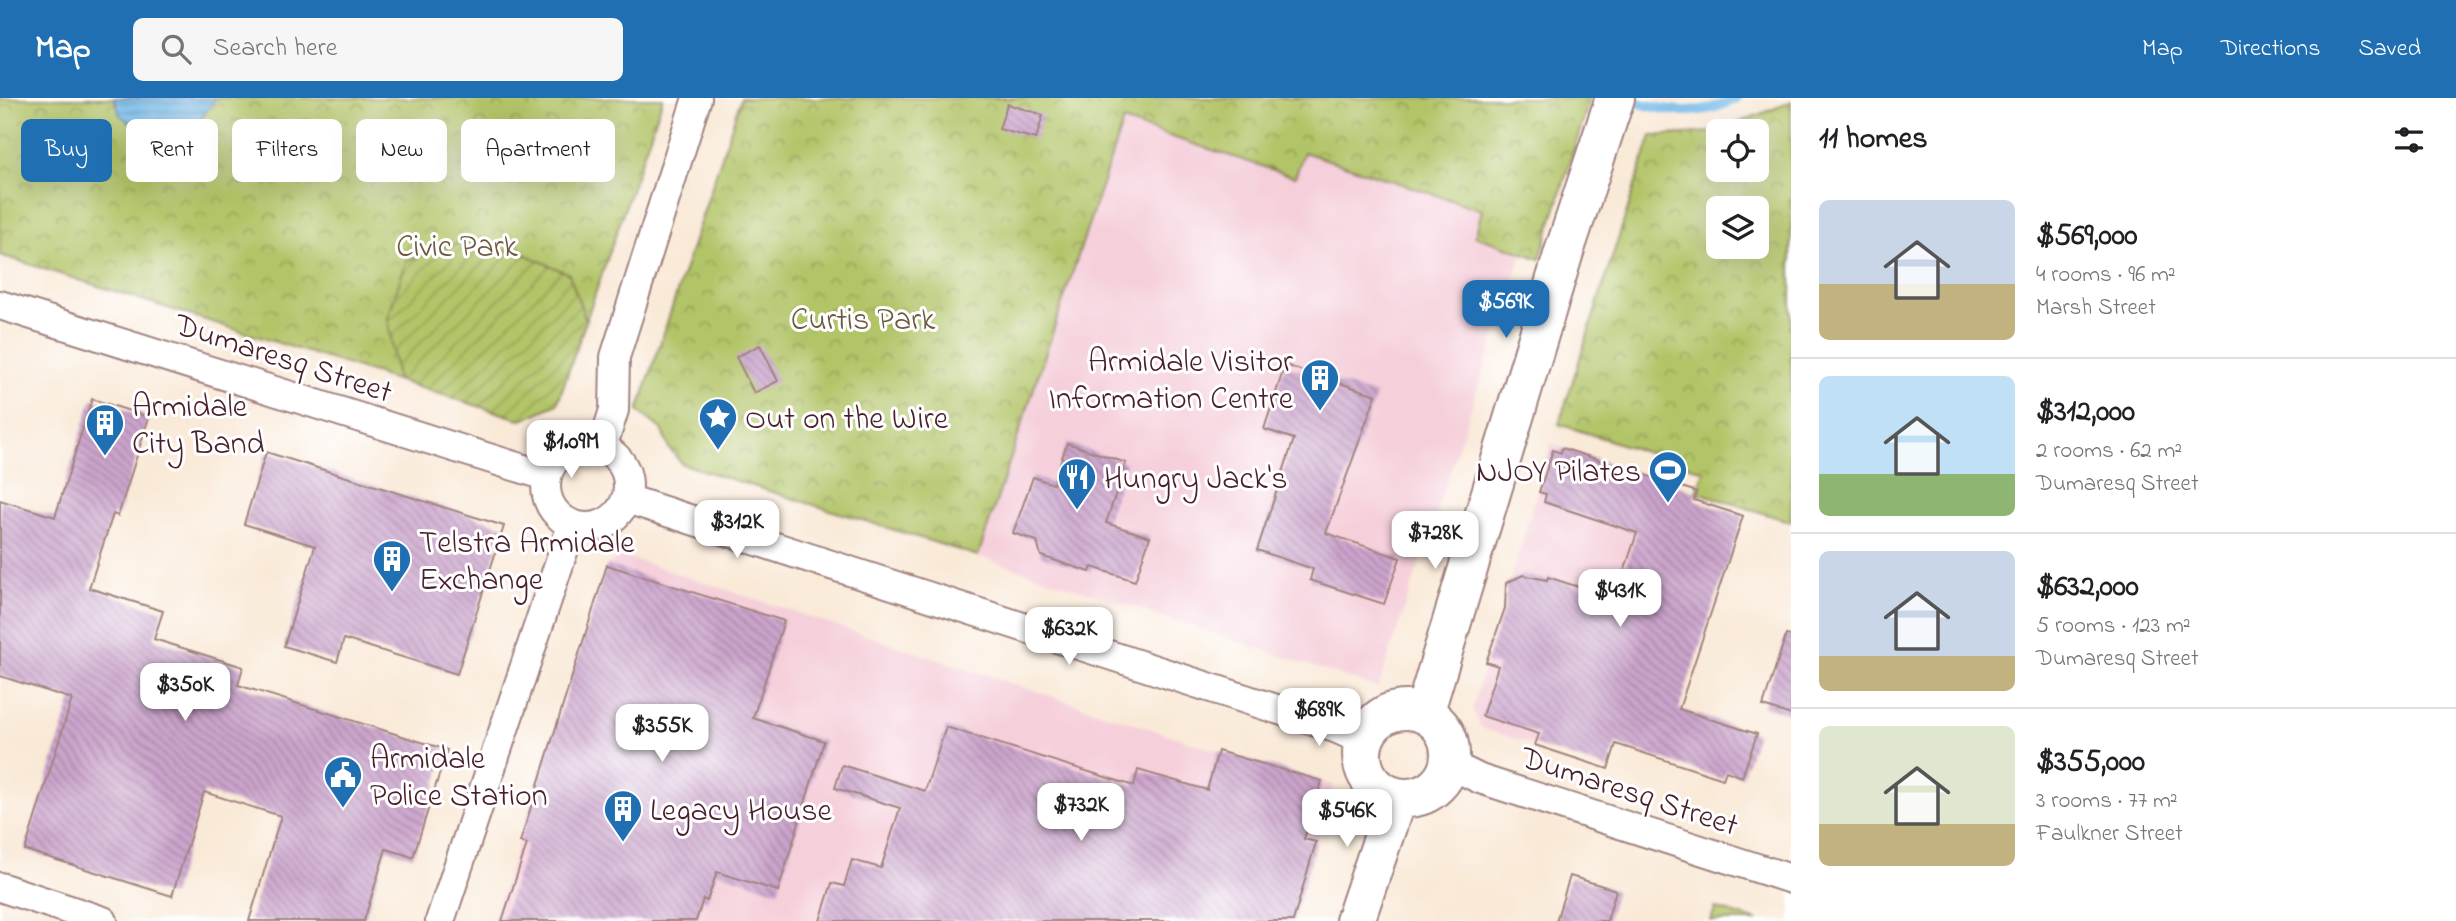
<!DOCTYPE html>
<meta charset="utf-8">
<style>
:root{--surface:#fff;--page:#f6f6f6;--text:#202124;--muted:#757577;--line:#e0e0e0;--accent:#1f6fb2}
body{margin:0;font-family:"Indie Flower",sans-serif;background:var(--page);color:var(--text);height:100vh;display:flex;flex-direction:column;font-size:26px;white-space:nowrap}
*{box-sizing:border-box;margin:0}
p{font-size:23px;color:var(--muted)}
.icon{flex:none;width:38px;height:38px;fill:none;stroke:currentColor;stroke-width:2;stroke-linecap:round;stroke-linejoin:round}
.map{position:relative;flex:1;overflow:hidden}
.side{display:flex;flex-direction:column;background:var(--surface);width:665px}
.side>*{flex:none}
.banner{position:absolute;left:21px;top:21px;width:665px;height:63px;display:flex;gap:14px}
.tools{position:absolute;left:1706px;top:21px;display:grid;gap:14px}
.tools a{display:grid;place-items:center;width:63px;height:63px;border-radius:10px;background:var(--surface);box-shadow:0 7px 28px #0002;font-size:35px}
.price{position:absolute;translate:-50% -60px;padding:0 16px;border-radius:14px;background:#fff;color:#222;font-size:23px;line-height:46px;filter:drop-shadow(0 2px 4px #0008)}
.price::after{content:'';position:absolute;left:50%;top:42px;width:21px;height:16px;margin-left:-10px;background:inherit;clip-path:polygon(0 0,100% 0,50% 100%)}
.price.current{background:var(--accent);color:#fff}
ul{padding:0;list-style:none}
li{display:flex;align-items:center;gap:21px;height:175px;padding:0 28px}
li+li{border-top:2px solid var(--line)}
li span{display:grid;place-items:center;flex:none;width:196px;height:140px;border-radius:10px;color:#555}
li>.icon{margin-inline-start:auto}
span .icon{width:84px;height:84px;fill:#fffc;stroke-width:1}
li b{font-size:30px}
h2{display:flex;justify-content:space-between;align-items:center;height:84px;padding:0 28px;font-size:30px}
.chip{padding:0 24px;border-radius:10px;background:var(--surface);box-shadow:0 7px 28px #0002;font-size:24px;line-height:63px}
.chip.current{background:var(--accent);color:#fff}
header{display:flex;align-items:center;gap:42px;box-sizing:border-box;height:98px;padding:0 35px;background:var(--accent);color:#fff}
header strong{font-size:33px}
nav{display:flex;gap:38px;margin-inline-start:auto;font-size:24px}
.search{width:490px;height:63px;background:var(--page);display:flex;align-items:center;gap:18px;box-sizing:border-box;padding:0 24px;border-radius:10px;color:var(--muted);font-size:26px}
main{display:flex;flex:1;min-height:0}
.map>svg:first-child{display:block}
.built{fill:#f5cfda}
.grass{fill:#b2c468;stroke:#7e724a;stroke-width:2}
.park{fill:url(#park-crowns);stroke:#7e724a;stroke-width:2;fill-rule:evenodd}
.garden{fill:url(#garden-furrows);stroke:#7e724a;stroke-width:2}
.water{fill:url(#water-rules);stroke:#5d6c8a;stroke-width:2}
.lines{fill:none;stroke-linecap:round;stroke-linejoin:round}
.stream{stroke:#70b8e8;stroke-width:10}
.building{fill:url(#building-back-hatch)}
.minor-casing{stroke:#a28481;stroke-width:32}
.secondary-casing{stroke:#a28481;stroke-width:42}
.minor{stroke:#fff;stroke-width:28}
.secondary{stroke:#fff;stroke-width:38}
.labels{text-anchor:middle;stroke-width:6;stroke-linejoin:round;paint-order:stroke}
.park-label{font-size:32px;fill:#6e5940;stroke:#fff}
.street-label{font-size:32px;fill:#4a1f2b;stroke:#fff}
.poi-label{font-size:32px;fill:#4a1f2b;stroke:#fff;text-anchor:start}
</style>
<header>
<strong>Map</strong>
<div class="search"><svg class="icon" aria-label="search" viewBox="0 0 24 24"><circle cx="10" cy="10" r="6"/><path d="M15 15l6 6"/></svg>Search here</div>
<nav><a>Map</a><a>Directions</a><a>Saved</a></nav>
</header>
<main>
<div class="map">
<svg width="1791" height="823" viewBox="0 0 1791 823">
<defs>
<pattern id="park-crowns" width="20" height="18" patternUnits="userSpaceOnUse" patternTransform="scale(1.75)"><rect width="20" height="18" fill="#b2c468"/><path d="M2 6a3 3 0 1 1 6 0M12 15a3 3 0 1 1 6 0" fill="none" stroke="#939f56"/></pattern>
<pattern id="garden-furrows" width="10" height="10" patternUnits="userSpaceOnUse" patternTransform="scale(1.75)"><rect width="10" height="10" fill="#b2c468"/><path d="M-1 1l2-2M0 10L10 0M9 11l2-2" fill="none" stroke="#939f56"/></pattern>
<pattern id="water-rules" width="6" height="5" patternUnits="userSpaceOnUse" patternTransform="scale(1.75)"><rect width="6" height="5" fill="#70b8e8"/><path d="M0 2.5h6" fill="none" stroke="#5e95bc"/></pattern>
<pattern id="building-back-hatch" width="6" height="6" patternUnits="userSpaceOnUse" patternTransform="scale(1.75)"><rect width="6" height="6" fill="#cba4cc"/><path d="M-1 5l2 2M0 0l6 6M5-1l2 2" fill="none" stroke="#a785a6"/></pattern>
</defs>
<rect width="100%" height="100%" fill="#fff"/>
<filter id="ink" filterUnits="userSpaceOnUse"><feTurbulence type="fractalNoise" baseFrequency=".0143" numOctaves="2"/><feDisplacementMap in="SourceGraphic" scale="14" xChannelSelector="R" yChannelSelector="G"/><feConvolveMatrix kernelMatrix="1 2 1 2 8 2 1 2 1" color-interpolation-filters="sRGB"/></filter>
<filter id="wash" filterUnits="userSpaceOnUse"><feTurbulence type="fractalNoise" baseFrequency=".00686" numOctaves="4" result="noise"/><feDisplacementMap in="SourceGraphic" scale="28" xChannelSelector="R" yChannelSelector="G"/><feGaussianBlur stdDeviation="1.57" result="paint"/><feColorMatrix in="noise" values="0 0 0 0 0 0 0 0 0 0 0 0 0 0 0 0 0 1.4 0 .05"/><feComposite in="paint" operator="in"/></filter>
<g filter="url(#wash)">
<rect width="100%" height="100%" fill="#f9e9d7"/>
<path class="built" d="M1123 22 1295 79 1304 54 1483 112 1475 138 1523 154 1378 590 978 458Z
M1551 346 1697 394 1608 671 1482 630 1472 611Z
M623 458 1218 653 1333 687 1293 823H493L607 467Z"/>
<path class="grass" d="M1715 810 1758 823H1711Z"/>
<path class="park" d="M0 0H663L557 306 522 322 0 157Z
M741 0H1590L1540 161 1475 138 1482 112 1304 54 1295 79 1123 23 978 458 682 366 669 350 661 331 638 313Z
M1791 4V424L1697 394 1704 373 1559 326 1651 38 1714 34ZM1757 33V72H1718V33ZM1757 110V149H1718V110Z"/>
<path class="garden" d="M460 145 520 154 569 176 586 222 557 306 522 322 397 282 388 220 406 163Z"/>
<path class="water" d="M114 0H216L193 31 162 40 141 33 120 17Z"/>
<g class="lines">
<path class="stream" d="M1622 0C1660 12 1699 22 1736 0"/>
</g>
<g id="blocks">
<path class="building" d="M1007 6 1043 17 1036 41 999 31Z
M760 247 778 283 754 295 736 259Z
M1285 267 1376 297 1326 435 1400 460 1384 506 1310 482 1313 471 1257 452 1294 341 1264 331Z
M92 301 149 319 118 418 113 416 89 490 163 513 154 541 243 569 238 587 447 652 413 759 386 751 364 823H249L281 718 204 694 172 798 25 752 72 601 0 578V402L55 419Z
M1067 345 1126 365 1106 425 1150 439 1135 483 1092 469 1090 474 1041 458 1037 443 1013 435 1033 379 1053 386Z
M1562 350 1697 394 1694 402 1743 418 1679 611 1757 636 1742 679 1726 673 1723 681 1616 646 1608 671 1535 647 1539 636 1482 618 1498 568 1486 564 1505 510 1506 485 1523 477 1547 482 1548 479 1615 501 1637 435 1544 404 1546 396 1539 394 1553 352 1561 355Z
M266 354 504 428 457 576 344 541 337 564 284 548 315 448 244 426Z
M607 467 784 523 753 620 824 643 778 793 717 774 707 803 703 801 696 823H502L527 746 520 744Z
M1786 537 1791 538V617L1763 608Z
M946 629 1134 688 1138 672 1207 692 1218 653 1322 683 1304 741 1316 744 1293 823H820L832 785 844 788 852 762 881 770 900 710 835 690 842 667 925 693Z
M1570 778 1616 792 1607 823H1556Z"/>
</g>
</g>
<g filter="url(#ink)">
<use href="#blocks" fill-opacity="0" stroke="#a28481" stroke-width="2"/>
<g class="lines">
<g class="minor-casing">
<path id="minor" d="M0 207 546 378
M546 388a41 41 0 1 1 82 0a41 41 0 1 1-82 0Z
M602 350 614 312 615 259 697 0
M627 401 1335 630 1364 643
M1449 666 1480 681 1791 781
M0 789 103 823
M440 823 572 427"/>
</g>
<g class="secondary-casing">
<path id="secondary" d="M1362 656a44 44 0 1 1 88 0a44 44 0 1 1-88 0Z
M1424 616 1564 154 1615 0
M1355 823 1397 699"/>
</g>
<use href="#minor" class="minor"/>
<use href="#secondary" class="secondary"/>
</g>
</g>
<defs>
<g id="building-pin" transform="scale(2.0125)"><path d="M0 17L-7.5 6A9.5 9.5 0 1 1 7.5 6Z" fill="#1f6fb2" stroke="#fff"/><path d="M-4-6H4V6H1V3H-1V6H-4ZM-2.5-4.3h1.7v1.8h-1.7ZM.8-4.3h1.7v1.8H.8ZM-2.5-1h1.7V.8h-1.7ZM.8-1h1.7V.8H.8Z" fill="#fff"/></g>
<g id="sight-pin" transform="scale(2.0125)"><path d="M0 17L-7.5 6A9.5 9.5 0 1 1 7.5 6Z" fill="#1f6fb2" stroke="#fff"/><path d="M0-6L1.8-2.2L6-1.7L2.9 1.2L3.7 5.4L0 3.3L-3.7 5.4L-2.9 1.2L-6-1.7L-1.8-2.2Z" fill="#fff"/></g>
<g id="stadium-pin" transform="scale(2.0125)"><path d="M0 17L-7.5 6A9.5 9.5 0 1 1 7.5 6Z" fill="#1f6fb2" stroke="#fff"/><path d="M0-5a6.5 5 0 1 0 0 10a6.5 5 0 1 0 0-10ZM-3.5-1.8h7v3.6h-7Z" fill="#fff"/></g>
<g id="restaurant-pin" transform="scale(2.0125)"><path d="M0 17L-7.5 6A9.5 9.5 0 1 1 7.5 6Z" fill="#1f6fb2" stroke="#fff"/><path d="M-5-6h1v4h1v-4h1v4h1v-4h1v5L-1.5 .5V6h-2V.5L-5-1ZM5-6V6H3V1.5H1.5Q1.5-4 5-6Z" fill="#fff"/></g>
<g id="civic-pin" transform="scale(2.0125)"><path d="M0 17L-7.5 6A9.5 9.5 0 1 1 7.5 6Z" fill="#1f6fb2" stroke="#fff"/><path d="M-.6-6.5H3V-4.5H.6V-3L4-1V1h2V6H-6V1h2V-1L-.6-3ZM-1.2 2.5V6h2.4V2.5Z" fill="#fff"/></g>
</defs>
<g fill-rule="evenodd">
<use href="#building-pin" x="1320" y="280"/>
<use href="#sight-pin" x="718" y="319"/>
<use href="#building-pin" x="105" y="325"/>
<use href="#stadium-pin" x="1668" y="372"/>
<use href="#restaurant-pin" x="1077" y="379"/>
<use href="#building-pin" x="392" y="461"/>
<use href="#civic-pin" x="343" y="677"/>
<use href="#building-pin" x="623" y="711"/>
</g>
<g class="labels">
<g class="park-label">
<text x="457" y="158">Civic Park</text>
<text x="863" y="231">Curtis Park</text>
</g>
<g class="street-label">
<text transform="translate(284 259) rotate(18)" y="11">Dumaresq Street</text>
<text transform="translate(1630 692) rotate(18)" y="11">Dumaresq Street</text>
</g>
<g class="poi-label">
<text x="1293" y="273" text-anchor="end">Armidale Visitor<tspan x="1293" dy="37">Information Centre</tspan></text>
<text x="132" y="318">Armidale<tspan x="132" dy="37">City Band</tspan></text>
<text x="745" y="330">Out on the Wire</text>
<text x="1641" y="383" text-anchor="end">NJOY Pilates</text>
<text x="1104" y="390">Hungry Jack's</text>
<text x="419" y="454">Telstra Armidale<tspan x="419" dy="37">Exchange</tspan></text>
<text x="370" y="670">Armidale<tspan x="370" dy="37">Police Station</tspan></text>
<text x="650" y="722">Legacy House</text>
</g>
</g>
</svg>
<div class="tools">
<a><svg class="icon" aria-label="locate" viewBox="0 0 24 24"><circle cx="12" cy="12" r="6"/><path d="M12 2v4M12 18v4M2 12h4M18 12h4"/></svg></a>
<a><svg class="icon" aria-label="layers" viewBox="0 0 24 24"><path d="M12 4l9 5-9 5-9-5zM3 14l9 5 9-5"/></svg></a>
</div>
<b class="price current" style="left:1506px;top:242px">$569K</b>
<b class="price" style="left:571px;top:382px">$1.09M</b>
<b class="price" style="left:737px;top:462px">$312K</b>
<b class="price" style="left:1435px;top:473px">$728K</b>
<b class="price" style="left:1620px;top:531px">$431K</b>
<b class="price" style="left:1069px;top:569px">$632K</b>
<b class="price" style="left:185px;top:625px">$350K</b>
<b class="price" style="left:1319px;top:650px">$689K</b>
<b class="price" style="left:662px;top:666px">$355K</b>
<b class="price" style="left:1081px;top:745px">$732K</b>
<b class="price" style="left:1347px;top:751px">$546K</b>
<div class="banner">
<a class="chip current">Buy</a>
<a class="chip">Rent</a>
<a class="chip">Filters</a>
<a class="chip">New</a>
<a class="chip">Apartment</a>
</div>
</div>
<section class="side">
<h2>11 homes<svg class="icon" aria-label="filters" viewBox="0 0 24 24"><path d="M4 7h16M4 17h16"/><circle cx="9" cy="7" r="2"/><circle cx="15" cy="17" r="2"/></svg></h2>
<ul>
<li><span style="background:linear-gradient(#c9d6e8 60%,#c2b280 0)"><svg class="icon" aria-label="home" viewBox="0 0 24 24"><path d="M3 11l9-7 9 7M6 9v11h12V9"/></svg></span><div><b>$569,000</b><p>4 rooms · 96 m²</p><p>Marsh Street</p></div></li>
<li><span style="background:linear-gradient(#bfe0f5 70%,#8fb573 0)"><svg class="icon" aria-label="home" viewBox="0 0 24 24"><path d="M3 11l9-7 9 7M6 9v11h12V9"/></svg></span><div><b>$312,000</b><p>2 rooms · 62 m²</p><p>Dumaresq Street</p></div></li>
<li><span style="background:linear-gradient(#c9d6e8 75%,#c2b280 0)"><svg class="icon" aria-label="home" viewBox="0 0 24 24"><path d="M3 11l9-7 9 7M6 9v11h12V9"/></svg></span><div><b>$632,000</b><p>5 rooms · 123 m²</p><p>Dumaresq Street</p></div></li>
<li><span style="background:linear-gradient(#dfe7d0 70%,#c2b280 0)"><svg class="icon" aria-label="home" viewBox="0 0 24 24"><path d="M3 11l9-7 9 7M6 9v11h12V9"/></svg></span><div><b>$355,000</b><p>3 rooms · 77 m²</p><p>Faulkner Street</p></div></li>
</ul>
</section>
</main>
